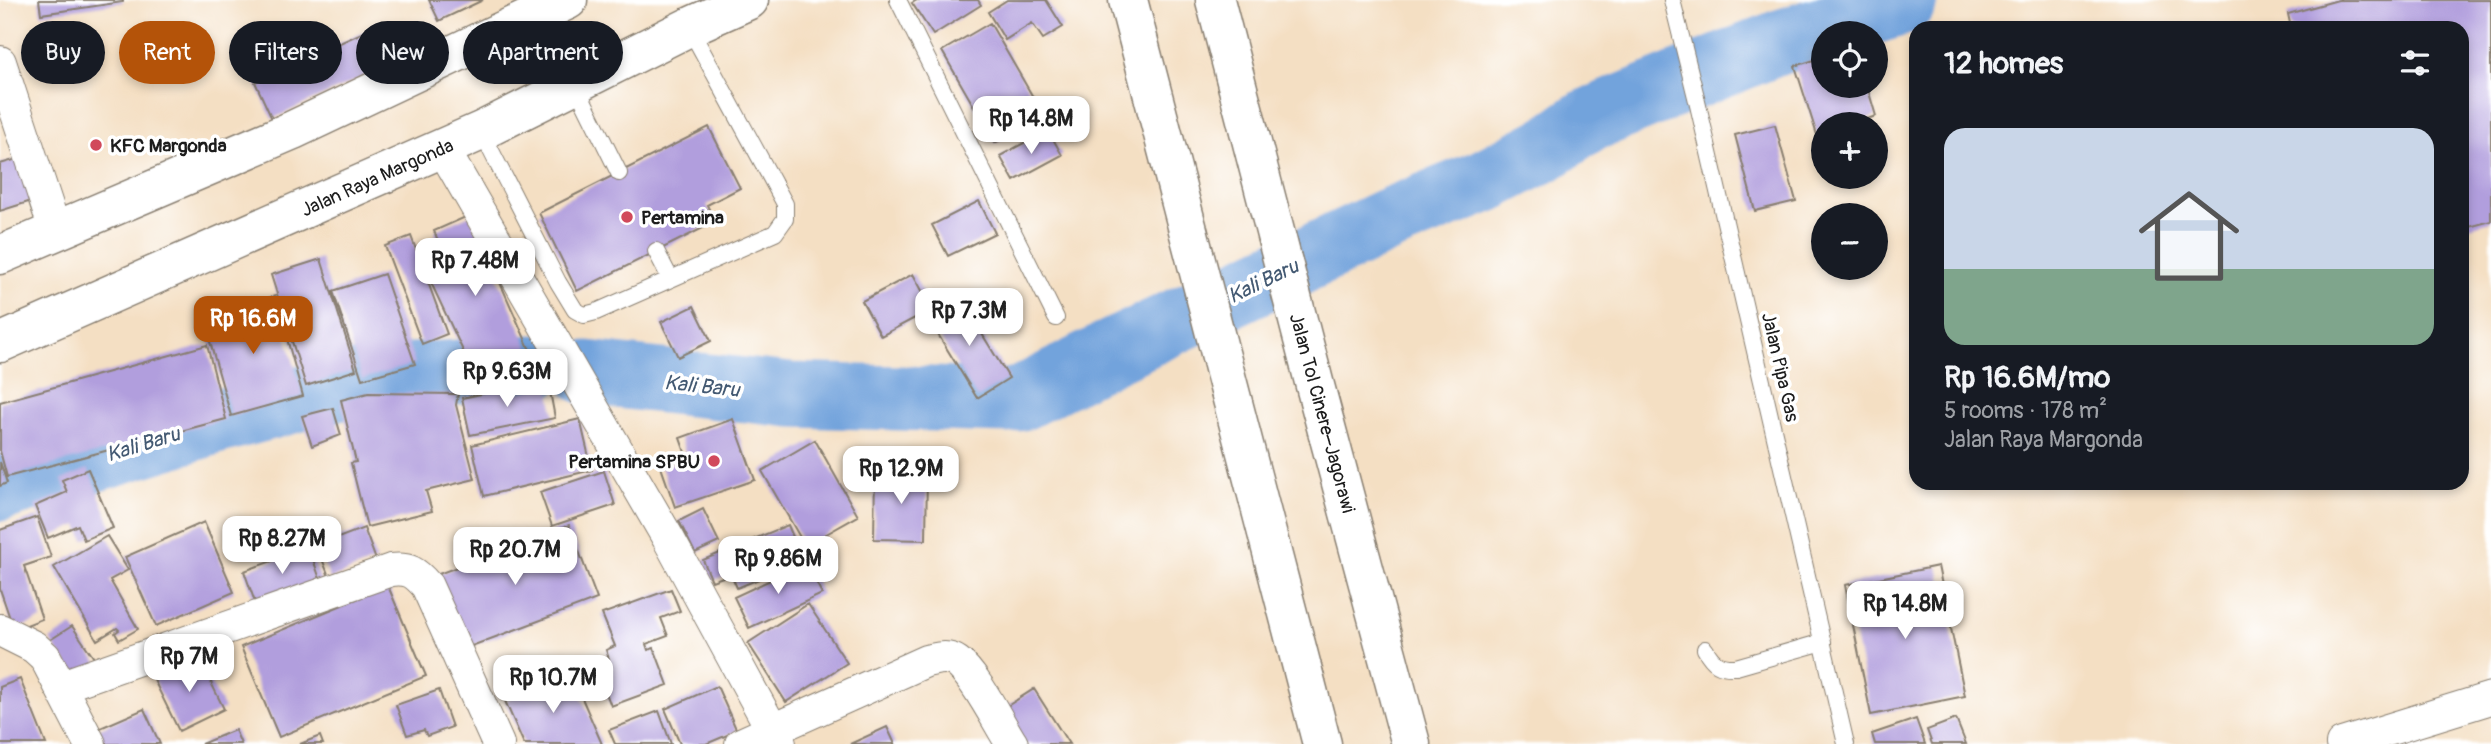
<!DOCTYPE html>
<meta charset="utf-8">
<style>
:root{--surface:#171b24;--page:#242831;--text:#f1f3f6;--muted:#9ea1a6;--line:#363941;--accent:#b45309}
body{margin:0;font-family:Pangolin,sans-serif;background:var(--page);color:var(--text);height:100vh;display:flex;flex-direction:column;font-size:26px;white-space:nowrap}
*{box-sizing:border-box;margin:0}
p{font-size:23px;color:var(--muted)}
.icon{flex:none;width:38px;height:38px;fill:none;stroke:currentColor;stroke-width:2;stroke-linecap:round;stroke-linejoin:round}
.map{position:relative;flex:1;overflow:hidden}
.drawer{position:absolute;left:1909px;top:21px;width:560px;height:469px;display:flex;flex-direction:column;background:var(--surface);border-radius:21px;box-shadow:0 4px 10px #0003}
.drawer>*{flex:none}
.guide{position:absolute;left:21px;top:21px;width:665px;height:63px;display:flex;gap:14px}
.tools{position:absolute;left:1811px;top:21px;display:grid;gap:14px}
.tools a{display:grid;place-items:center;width:77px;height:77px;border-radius:50%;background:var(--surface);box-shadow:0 4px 10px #0003;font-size:35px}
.price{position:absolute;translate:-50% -60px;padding:0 16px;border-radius:14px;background:#fff;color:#222;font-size:23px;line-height:46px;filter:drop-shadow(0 2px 4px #0008)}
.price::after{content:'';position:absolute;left:50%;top:42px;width:21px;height:16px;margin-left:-10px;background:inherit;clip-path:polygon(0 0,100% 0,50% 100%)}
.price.on{background:var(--accent);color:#fff}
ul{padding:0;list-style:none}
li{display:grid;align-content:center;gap:14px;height:371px;padding:0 35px}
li+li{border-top:2px solid var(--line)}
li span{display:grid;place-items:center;height:217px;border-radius:21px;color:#555}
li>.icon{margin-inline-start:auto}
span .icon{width:126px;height:126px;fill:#fffc;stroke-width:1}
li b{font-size:30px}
h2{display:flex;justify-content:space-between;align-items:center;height:84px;padding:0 35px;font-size:30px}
.chip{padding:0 24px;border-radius:32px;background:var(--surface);box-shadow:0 4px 10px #0003;font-size:24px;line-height:63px}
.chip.on{background:var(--accent);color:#fff}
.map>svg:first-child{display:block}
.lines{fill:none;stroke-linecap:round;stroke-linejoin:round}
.river{stroke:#72a3dc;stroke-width:65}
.building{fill:#b19edd}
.service-casing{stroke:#887e70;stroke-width:18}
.minor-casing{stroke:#887e70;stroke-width:34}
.primary-casing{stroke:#887e70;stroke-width:41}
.motorway-casing{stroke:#887e70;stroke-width:41}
.service{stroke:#fff;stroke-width:16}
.minor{stroke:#fff;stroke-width:32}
.primary{stroke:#fff;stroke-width:38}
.motorway{stroke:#fff;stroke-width:38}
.poi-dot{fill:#d1495b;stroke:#fff;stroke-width:2.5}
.labels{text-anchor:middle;stroke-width:7;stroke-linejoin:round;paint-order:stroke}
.poi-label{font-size:19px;font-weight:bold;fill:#1c1c1c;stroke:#fff;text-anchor:start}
.street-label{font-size:19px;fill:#1c1c1c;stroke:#fff}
.water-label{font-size:21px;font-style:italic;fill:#435972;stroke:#fff}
</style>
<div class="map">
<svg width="2491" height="744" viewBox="0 0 2491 744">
<rect width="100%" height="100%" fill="#fff"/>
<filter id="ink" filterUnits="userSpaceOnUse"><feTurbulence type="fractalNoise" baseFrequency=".0143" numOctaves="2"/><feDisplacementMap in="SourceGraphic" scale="14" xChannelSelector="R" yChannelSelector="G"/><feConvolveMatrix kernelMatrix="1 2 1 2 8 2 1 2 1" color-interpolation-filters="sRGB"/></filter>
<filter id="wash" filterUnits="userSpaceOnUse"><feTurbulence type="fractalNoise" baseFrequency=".00686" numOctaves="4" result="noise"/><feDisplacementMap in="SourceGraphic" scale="28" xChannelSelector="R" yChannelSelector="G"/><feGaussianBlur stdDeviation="1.57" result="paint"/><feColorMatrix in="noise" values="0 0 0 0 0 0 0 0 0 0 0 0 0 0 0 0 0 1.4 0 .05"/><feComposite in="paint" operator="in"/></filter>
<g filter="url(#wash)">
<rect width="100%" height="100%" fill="#f4dfc3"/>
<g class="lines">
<path class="river" d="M588 373 791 395 1007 401 1022 398 1111 352 1389 220 1485 181 1546 149 1587 121 1780 42 1899 4 1905 0
M0 489 212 423 381 377 535 367"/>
</g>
<g id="blocks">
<path class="building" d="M39 0H123V2L41 14Z
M429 0H483L439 21Z
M917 0H978L981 5 933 35 912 3Z
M1007 0H1046L1063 27 1043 39 1032 23 1005 40 988 12Z
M2338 0H2491V221L2462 229V28H2291L2288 14Z
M990 23 1044 116 995 143 942 51Z
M381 24 398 61 272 119 255 82Z
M1824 57V86H1867L1876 116 1852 124H1824V133L1817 135 1795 66Z
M1775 125 1796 201 1755 211 1735 135Z
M709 127 740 188 707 205 715 222 577 291 539 213Z
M1048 130 1062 155 1014 181 1000 156Z
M28 156 41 198 0 211V164Z
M979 201 995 233 948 256 932 225Z
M470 215 530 350 493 366 490 360 471 368 426 272 447 262 434 231Z
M411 236 447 334 422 344 385 246Z
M321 259 356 370 306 386 271 275Z
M384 274 415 364 362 379 333 291Z
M913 274 932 309 881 336 862 301Z
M275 296 303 396 231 416 203 317Z
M960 298 1009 378 977 398 928 318Z
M694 306 711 341 678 357 661 322Z
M207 345 226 419 7 477 0 451V402Z
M549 386 555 418 470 435 462 398 505 389 506 395Z
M368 393 458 394 456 405 475 479 426 491 432 511 367 527 351 463 356 462 341 400Z
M333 408 341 435 312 446 302 416Z
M580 419 592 470 484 496 472 445Z
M733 419 755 480 675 507 661 467 687 458 680 438Z
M815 440 858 516 805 546 762 471Z
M0 462 7 483 0 486Z
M88 469 113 528 84 540 78 525 48 538 35 506 67 492 62 480Z
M604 471 615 505 552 526 540 492Z
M875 472 927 473 926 540 874 539Z
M703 509 719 542 695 553 679 521Z
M37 517 51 557 24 566 42 619 14 630 0 589V530Z
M204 522 234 592 156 626 125 557Z
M569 525 597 599 461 650 433 576Z
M788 525 803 561 737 588 731 574 712 581 703 560Z
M364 528 376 560 330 579 317 546Z
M107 536 128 570 110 580 138 629 119 640 115 633 119 630 117 628 97 640 54 567Z
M309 548 321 582 256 605 244 571Z
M807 563 822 594 749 628 734 597Z
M1938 566 1965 696 1871 715 1845 585Z
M388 586 426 676 279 737 241 647Z
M671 589 680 611 661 618 668 636 646 644 648 650 654 648 668 685 611 706 595 664 609 659 606 650 615 646 602 614Z
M808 604 847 663 786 702 748 643Z
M72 626 98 664 77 678 50 640Z
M199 658 224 709 179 731 154 680Z
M571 673 602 744H524L505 701Z
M20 679 46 744H0V687Z
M717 686 737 731 706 744H680L665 709Z
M1034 689 1069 744H1023L1001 710Z
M439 690 452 727 427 736 424 730 407 735 396 705Z
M144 709 160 744H97L91 732Z
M659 711 671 744H615L609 730Z
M1916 719 1925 744H1875L1872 734Z
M1956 719 1966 744H1932L1927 730Z
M887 727 895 744H850Z
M235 730 241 744H201Z
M320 736 323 744H300Z"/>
</g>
</g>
<g filter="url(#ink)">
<use href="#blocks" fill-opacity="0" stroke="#887e70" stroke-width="2"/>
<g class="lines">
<g class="service-casing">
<path id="service" d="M898 0 1056 318
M1672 0 1698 105 1846 744
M575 84 619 173
M481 131 558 282 575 310 584 315 596 312 775 233 785 219V204L689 27
M656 251 670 278
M1705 649C1713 663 1719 668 1736 667L1823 642"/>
</g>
<g class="minor-casing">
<path id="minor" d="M0 62 55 230
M443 149 668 538 780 744
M0 630 34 647 45 657 90 744
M62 686 391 570C409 568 415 572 427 586L498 744
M741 744 926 661C937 659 947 655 957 662 975 675 999 724 1012 744
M2342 744 2491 698"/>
</g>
<g class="primary-casing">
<path id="primary" d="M0 255 293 130 568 0
M0 343 481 131 689 27 749 0"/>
</g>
<g class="motorway-casing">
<path id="motorway" d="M1128 0 1322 744
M1215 0 1314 382 1411 744"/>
</g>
<use href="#service" class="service"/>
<use href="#minor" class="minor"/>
<use href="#primary" class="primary"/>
<use href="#motorway" class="motorway"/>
</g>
</g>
<g class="poi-dot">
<circle cx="96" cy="145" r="7"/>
<circle cx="627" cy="217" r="7"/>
<circle cx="714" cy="461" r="7"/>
</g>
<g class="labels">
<g class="poi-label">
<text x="110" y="152">KFC Margonda</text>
<text x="641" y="224">Pertamina</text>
<text x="700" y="468" text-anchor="end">Pertamina SPBU</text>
</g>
<g class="street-label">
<text transform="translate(377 177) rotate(-24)" y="7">Jalan Raya Margonda</text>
<text transform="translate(1781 367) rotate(77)" y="7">Jalan Pipa Gas</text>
<text transform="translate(1323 413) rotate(75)" y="7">Jalan Tol Cinere–Jagorawi</text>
</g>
<g class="water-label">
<text transform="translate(1263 281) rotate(-26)" y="7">Kali Baru</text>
<text transform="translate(702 386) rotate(6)" y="7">Kali Baru</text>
<text transform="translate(143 444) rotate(-17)" y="7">Kali Baru</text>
</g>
</g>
</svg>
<div class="tools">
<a><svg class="icon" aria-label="locate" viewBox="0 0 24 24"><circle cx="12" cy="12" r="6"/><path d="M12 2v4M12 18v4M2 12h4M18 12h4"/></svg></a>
<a>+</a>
<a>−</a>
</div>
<b class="price" style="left:1031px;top:156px">Rp 14.8M</b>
<b class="price" style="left:475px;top:298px">Rp 7.48M</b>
<b class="price" style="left:969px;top:348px">Rp 7.3M</b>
<b class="price on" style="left:253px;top:356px">Rp 16.6M</b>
<b class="price" style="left:507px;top:409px">Rp 9.63M</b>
<b class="price" style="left:901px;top:506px">Rp 12.9M</b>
<b class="price" style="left:282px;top:576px">Rp 8.27M</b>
<b class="price" style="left:515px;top:587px">Rp 20.7M</b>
<b class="price" style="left:778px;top:596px">Rp 9.86M</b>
<b class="price" style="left:1905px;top:641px">Rp 14.8M</b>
<b class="price" style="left:189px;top:694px">Rp 7M</b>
<b class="price" style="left:553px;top:715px">Rp 10.7M</b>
<div class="guide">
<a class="chip">Buy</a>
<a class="chip on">Rent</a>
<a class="chip">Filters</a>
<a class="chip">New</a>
<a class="chip">Apartment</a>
</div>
<section class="drawer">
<h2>12 homes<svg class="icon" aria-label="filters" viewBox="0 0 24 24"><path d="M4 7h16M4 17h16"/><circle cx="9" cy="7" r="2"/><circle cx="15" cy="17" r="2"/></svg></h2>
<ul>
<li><span style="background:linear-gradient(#c9d6e8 65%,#7fa58c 0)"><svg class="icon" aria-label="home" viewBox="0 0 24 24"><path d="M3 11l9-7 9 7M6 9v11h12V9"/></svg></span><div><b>Rp 16.6M/mo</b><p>5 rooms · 178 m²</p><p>Jalan Raya Margonda</p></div></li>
</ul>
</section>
</div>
